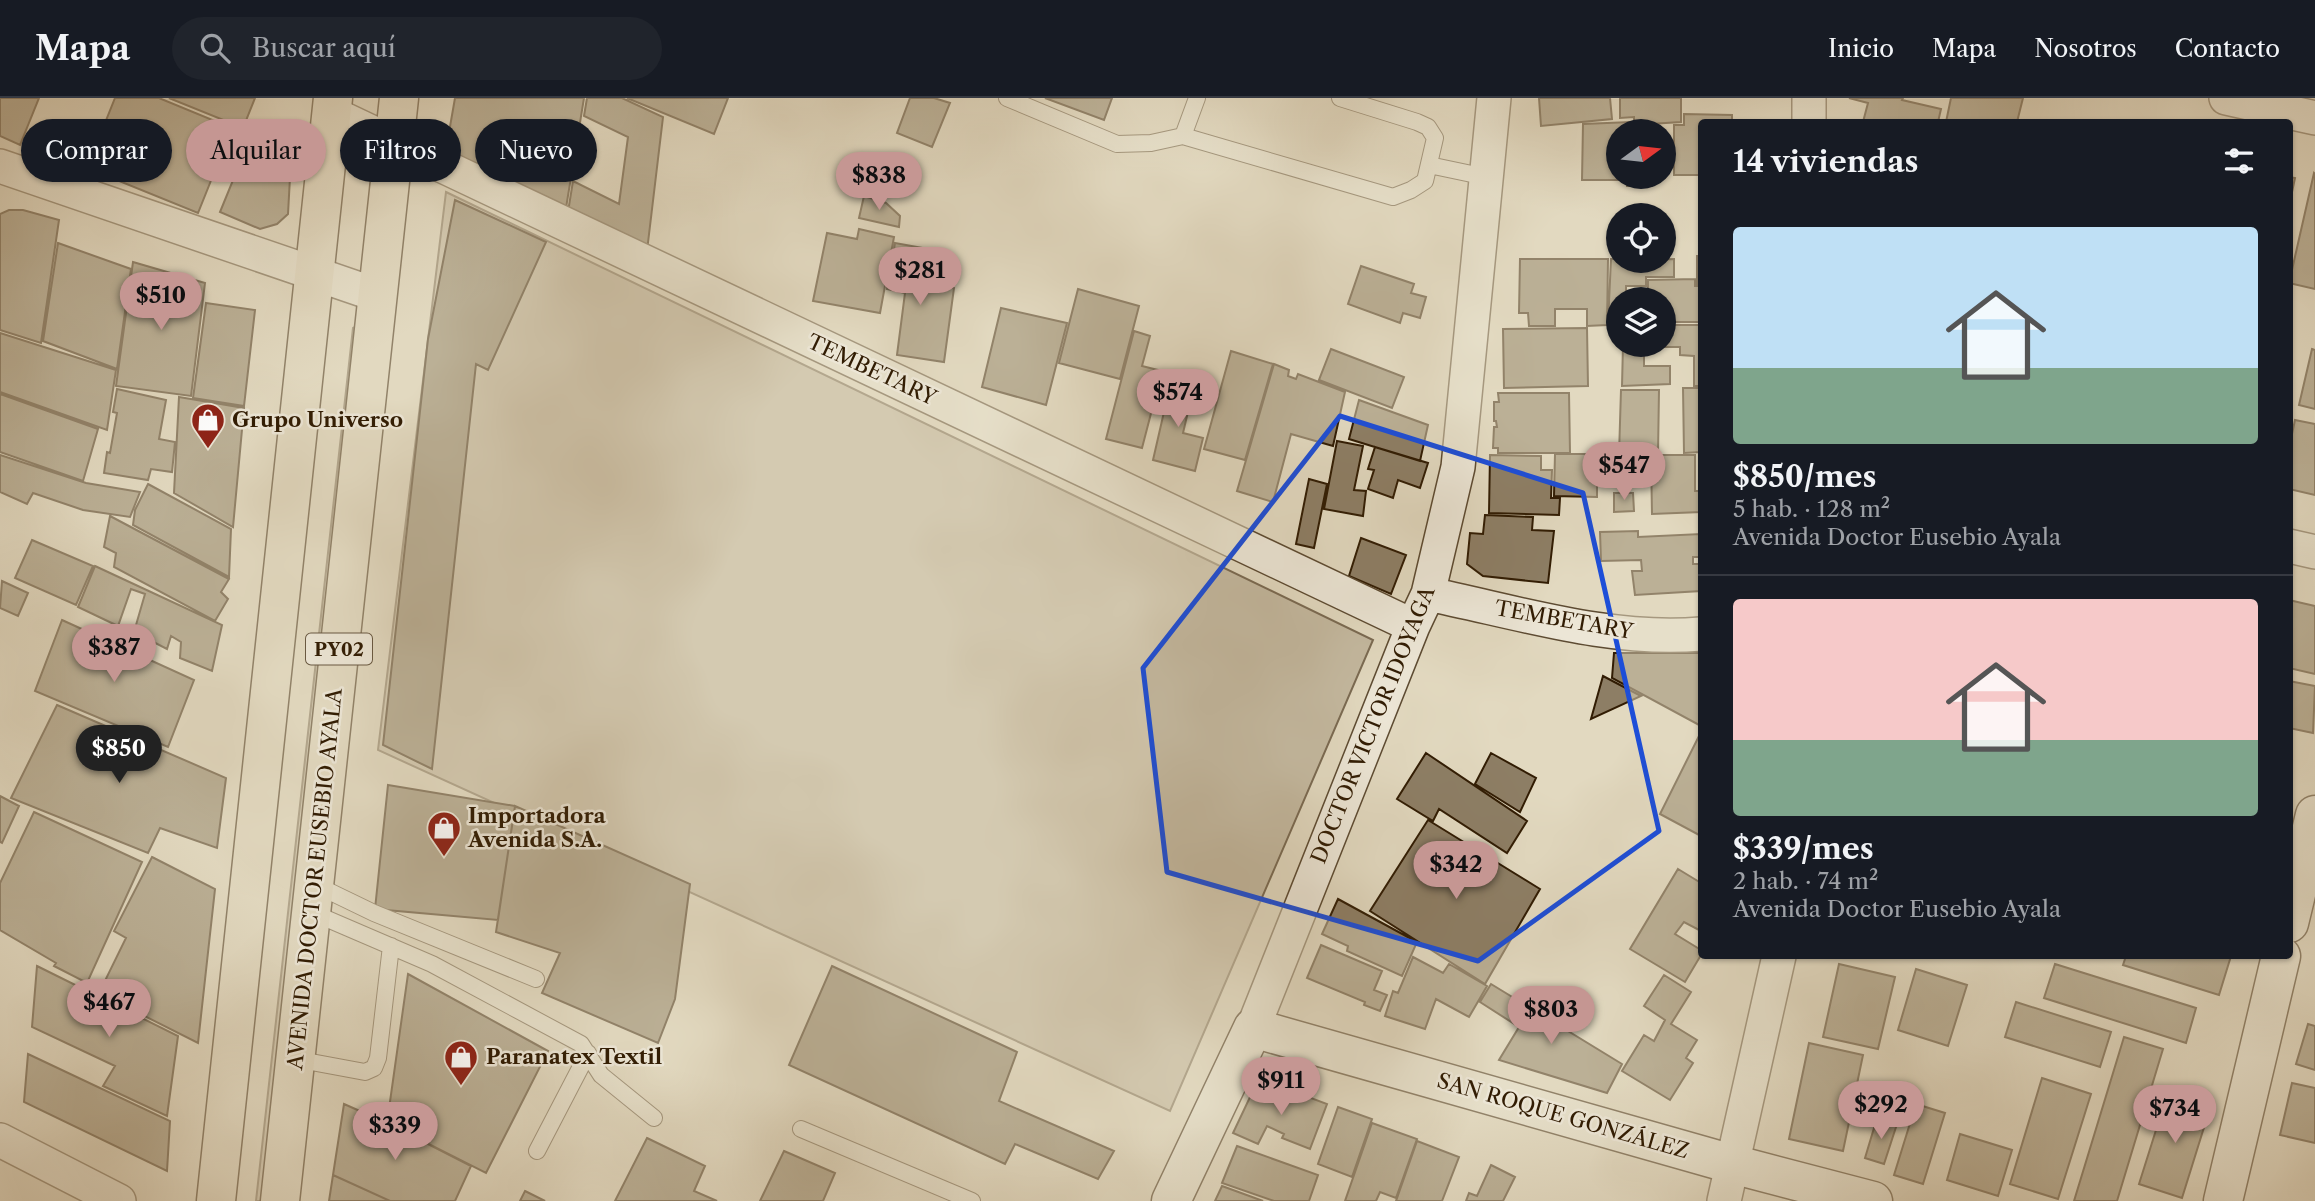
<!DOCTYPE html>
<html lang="es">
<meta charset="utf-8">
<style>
:root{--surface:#171b24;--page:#20242c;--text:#f1f3f6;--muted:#9ea1a6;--line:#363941;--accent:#c59692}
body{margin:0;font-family:"Libre Caslon Text",serif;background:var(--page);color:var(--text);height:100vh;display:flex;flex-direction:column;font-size:26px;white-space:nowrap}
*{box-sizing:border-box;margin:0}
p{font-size:23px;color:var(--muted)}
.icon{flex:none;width:38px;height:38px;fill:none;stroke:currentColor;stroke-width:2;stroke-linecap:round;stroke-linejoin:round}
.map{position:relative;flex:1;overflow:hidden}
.panel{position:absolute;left:1698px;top:21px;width:595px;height:840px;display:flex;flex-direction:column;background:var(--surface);border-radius:7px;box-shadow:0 2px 5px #0004}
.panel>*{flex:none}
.guide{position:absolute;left:21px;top:21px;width:665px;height:63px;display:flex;gap:14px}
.needle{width:46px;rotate:75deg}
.tools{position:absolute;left:1606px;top:21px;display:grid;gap:14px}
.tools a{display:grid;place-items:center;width:70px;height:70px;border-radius:50%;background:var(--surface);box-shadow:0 2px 5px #0004;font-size:35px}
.price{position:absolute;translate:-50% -60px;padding:0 16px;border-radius:24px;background:var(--accent);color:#111;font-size:23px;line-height:46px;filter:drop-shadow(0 2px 4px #0008)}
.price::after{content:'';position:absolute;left:50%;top:42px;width:21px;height:16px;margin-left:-10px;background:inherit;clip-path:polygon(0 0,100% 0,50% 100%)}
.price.selected{background:#222;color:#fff}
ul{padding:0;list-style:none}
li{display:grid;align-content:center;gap:14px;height:371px;padding:0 35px}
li+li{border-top:2px solid var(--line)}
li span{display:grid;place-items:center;height:217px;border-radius:7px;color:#555}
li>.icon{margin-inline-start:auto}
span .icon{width:126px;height:126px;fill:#fffc;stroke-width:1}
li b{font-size:30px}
h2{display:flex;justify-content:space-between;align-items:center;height:84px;padding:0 35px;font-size:30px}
.chip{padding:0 24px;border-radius:32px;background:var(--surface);box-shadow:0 2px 5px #0004;font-size:24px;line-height:63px}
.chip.selected{background:var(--accent);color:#111}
header{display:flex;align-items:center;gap:42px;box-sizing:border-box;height:98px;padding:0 35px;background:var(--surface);border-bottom:2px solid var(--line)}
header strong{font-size:33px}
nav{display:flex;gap:38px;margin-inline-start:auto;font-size:24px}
.search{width:490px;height:63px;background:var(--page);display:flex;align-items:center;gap:18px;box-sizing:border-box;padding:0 24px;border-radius:38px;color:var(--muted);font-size:26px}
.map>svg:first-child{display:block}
.green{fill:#c4b9a0;stroke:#7a6a52;stroke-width:2}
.building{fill:#8d7e65;stroke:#311c03;stroke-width:2}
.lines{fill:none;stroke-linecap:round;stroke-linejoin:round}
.lane-casing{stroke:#5d4b32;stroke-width:18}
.street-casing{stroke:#5d4b32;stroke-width:36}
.secondary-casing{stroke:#311c03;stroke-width:41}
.highway-casing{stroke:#311c03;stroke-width:41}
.lane{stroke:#ece6d6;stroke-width:16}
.street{stroke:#ece6d6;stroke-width:33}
.secondary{stroke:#ece6d6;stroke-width:38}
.highway{stroke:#e2d9c0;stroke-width:38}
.marked{fill:none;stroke:#1d4ed8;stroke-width:5;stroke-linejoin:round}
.labels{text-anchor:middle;stroke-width:5;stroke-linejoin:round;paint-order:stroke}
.shield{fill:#ece6d6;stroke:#695942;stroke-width:2}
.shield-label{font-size:19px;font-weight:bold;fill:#311c03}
.street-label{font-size:21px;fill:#311c03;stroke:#ece6d6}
.poi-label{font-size:21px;font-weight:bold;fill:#311c03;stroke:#ece6d6;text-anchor:start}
</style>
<header>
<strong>Mapa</strong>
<div class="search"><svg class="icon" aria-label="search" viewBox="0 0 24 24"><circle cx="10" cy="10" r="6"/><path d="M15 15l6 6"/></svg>Buscar aquí</div>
<nav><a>Inicio</a><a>Mapa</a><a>Nosotros</a><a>Contacto</a></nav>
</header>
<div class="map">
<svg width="2315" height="1103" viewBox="0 0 2315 1103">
<rect width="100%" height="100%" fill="#e2d9c0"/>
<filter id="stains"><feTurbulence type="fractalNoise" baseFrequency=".00286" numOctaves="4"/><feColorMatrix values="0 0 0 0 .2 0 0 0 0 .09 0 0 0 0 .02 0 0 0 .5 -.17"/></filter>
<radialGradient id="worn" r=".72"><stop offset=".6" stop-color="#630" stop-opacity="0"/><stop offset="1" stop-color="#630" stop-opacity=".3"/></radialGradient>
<path class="green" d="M446 94 1373 542 1170 1013 378 652Z
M357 228 264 1103H256L353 230Z"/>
<path class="building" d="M0 0H39L20 47 0 38Z
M115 0H159L232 30 198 115 87 70Z
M169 0H255L243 30Z
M455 0H584L566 110 463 64 448 40Z
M587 0H622L663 19 647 153 568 114 573 83 619 106 628 39 584 18Z
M627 0H728L714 36Z
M910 0H934L950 5 932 49 897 35Z
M1045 0H1112L1104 22Z
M1539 0H1610L1612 21 1541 28Z
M1620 0H1681V24L1634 27V19L1620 20Z
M1849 0H1903L1902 2 1941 11 1938 24H1863L1868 5Z
M1951 0H2023L2017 24H1946Z
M1684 16 1732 17V24H1701V77H1674V27H1684Z
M1631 24 1632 33H1619V79H1652V88H1627V82H1582L1583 26Z
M249 43 291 61 288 116 277 126 260 131 220 114Z
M2314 75 2315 76V191L2289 185Z
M2289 79 2295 80 2289 108Z
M864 98 886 105 900 118 899 129 859 120Z
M455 102 546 144 488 272 476 266 432 671 383 647 428 241Z
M9 112H23L59 122 41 245 0 232V116Z
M859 131 894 139 880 215 813 203 827 135 857 141Z
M58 145 131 171 117 271 43 243Z
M895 145 923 150 917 183 954 190 944 264 897 257 905 195 887 191Z
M1697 158H1701V186H1697Z
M1520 161H1608L1607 227 1587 228V211H1555V228H1529L1528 215H1519Z
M1611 161H1619V163L1674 161V179H1646V188H1626V201H1619V226H1608Z
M133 164 205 185 191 298 116 288Z
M1361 168 1414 186 1411 195 1426 199 1420 220 1403 215 1400 225 1348 206Z
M1695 181V188H1701V224H1664V201H1648V182Z
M1078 191 1139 208 1120 281 1059 265Z
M206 205 255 212 244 308 193 300Z
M1001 210 1067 225 1046 307 982 289Z
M1664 227H1701V288H1694V258L1680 257V249H1644V268H1670V286L1622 288 1623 247H1664Z
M1587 230 1588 288 1504 290 1503 231Z
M1134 233 1150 238 1142 268 1162 273 1142 350 1106 341Z
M0 235 116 272 107 332 0 294Z
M1331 251 1404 279 1392 310 1319 282Z
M2312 251 2315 252V311L2299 307Z
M1231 253 1273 266 1245 362 1204 351Z
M1274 266 1289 272 1288 278 1296 281 1298 276 1345 294 1333 348 1291 336 1273 404 1237 393Z
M1172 279 1195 284 1183 335 1203 340 1195 373 1153 362Z
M1683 290H1701V354L1684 355Z
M117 291 166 302 159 341 175 344 172 374 151 371 148 382 104 375 107 354 110 355 117 315 113 314Z
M1621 292H1659L1658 356 1619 357Z
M1498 295H1569L1570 355H1498V350H1493L1494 329H1497L1496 323H1494V304H1499Z
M0 296 98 331 83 383 0 354Z
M179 299 244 310 233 429 174 395Z
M1359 302 1428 327 1420 363 1349 341Z
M2295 322 2315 326V397L2289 391V350Z
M1337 343 1363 348 1354 392 1366 393 1363 418 1324 411Z
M1375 349 1428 365 1420 390 1398 382 1393 400 1368 391 1374 372 1368 371Z
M1555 356H1615V379H1597V399L1554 398Z
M0 357 86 385 140 394 130 419 83 412 33 395 27 406 0 394Z
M1490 357 1541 358V372H1552L1551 400H1560L1559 417 1489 415Z
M1651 357H1695V393H1701V414L1652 416Z
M1309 381 1327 386 1314 450 1296 446Z
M148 386 231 431 229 479 133 427 135 412Z
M1614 395H1633L1634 413 1614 414Z
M1485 417 1533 419 1532 432 1554 433 1548 485 1483 478 1467 466 1470 435 1483 436Z
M110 418 229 481 221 494 228 501 215 523 114 469 116 455 104 449Z
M1638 433V439L1701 436V459H1693V466H1701V493L1635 497 1632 473H1642L1641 462 1601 463 1600 434Z
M1361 440 1406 457 1391 496 1349 478Z
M32 442 93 468 76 507 15 480Z
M95 468 222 527 212 573 180 560 181 544 171 538 167 551 134 534 145 496 131 491 118 528 78 509Z
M2 483 28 495 18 518 0 510Z
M2289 502 2315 508V576L2289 570Z
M62 522 194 582 168 649 35 593Z
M1614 555H1701V628L1612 580Z
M1603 578 1641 598 1591 621Z
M2289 583 2315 588 2313 635 2289 630Z
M57 607 226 680 217 750 160 730 148 755 11 700Z
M1701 634V738L1660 716Z
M1426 655 1527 723 1507 755 1439 711 1433 723 1397 701Z
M1491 655 1536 680 1520 714 1475 686Z
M388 687 515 708 498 822 375 811Z
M0 698 19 708 2 745 0 744Z
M515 708 690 786 675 901 658 945 542 895 560 855 496 834Z
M34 714 142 764 87 885 54 868 56 865 0 832V785Z
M1428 722 1540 791 1485 886 1370 813Z
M152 759 215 791 198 945 99 895 126 840 114 833Z
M1678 771 1701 785V833L1684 824 1675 836 1701 852V857L1685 884 1630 851Z
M1338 801 1417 844 1402 878 1347 853 1348 848 1322 836Z
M1321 847 1382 873 1374 892 1387 897 1380 913 1364 907 1365 904 1307 880Z
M2126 858H2231L2219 897 2123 867Z
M1413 859 1443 875 1449 866 1487 888 1469 919 1436 901 1425 931 1385 918 1393 893 1398 895Z
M1839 866 1895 879 1878 951 1823 939Z
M2055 866 2196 910 2186 945 2044 900Z
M37 868 178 938 167 1018 103 988 115 968 32 929Z
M832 868 1017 954 999 1003 1114 1053 1098 1081 1015 1046 1005 1066 789 967Z
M1916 871 1967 887 1948 948 1898 932Z
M408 876 548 953 486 1075 387 1025Z
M1664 877 1691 894 1671 926 1697 942 1686 960 1693 965 1670 1002 1622 973 1644 937 1654 943 1665 922 1644 908Z
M1491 886 1622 966 1607 995 1499 962 1519 929 1480 904Z
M2016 904 2111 934 2100 969 2005 939Z
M2308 926 2315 928V972L2296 966Z
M2124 939 2163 951 2117 1103H2074Z
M1809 945 1863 957 1843 1053 1789 1041Z
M28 956 170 1023 167 1073 24 1004Z
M2042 980 2091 996 2058 1101 2010 1086Z
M2292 985 2315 990V1045L2280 1037Z
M1268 989 1284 996 1287 991 1327 1006 1310 1051 1282 1040 1284 1036 1267 1028 1258 1046 1233 1035 1251 997Z
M2168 994 2211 1007 2182 1100 2139 1086Z
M344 1006 387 1025 471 1068 455 1103H390L333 1077Z
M1916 1006 1945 1015 1923 1086 1894 1077Z
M1338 1009 1372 1021 1352 1079 1318 1066Z
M1877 1020 1897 1026 1884 1066 1865 1060Z
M1372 1025 1417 1041 1396 1100 1380 1094 1376 1103H1345Z
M1960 1036 2012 1052 1998 1098 1947 1082Z
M647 1040 705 1068 694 1093 717 1103H615Z
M1417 1043 1459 1059 1442 1103H1396Z
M1237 1048 1318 1077 1309 1103H1274L1222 1085Z
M784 1053 835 1075 823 1103H760Z
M1491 1067 1515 1079 1503 1103H1466L1469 1095 1477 1098Z
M333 1077 390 1103H329Z
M1222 1088 1263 1103H1215Z
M525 1093 545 1103H520Z"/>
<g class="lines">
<g class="lane-casing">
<path id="lane" d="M1007 0 1117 46 1151 45 1183 38 1393 99 1411 92 1425 83 1435 40 1428 29 1417 24 1340 0
M1183 38 1197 0
M1429 67 1486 79
M314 786 374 815 536 881
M311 814 432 866 581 946 601 977 654 1020
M295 961 365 974 374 970 378 960 391 848
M801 1031 972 1103
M537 1053 588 955"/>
</g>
<g class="street-casing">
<path id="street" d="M2226 0 2315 20
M331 15 1413 528
M1809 24V0
M0 68 377 197
M2289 448 2315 454
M1428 496C1517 514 1610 544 1701 536
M1253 930 1413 528 1428 496 1458 369 1494 0
M0 1042 119 1103
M1724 1103 1779 858"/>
</g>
<g class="secondary-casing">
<path id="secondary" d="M2289 825 2315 717
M1171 1103 1253 930 1732 1066 1873 1103
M2223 1103 2281 858"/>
</g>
<g class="highway-casing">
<path id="highway" d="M216 1103 333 0
M280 1103 399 0"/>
</g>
<use href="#lane" class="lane"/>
<use href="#street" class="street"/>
<use href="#secondary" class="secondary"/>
<use href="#highway" class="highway"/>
</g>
<path d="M0 0H2315V1103H0ZM1340 318 1583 395 1659 733 1478 863 1167 774 1143 570Z" fill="#e2d9c0" fill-opacity=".55" fill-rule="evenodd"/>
<path class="marked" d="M1340 318 1583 395 1659 733 1478 863 1167 774 1143 570Z"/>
<defs>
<g id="shop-pin" transform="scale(1.75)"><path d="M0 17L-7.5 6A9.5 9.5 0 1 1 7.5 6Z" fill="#8f2418" stroke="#ece6d6"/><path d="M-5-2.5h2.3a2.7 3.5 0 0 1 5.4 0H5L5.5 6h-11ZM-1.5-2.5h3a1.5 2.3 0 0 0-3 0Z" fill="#fff"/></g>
</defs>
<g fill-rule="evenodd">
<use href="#shop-pin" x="208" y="322"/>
<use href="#shop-pin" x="444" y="730"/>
<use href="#shop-pin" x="461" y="959"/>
</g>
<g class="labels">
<rect class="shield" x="306" y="535.5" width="66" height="31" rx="5"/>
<g class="shield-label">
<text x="339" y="558">PY02</text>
</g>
<g class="street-label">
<text transform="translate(872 272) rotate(25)" y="7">TEMBETARY</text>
<text transform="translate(1564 522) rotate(10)" y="7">TEMBETARY</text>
<text transform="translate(1373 627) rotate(-68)" y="7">DOCTOR VICTOR IDOYAGA</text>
<text transform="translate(315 781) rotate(-84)" y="7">AVENIDA DOCTOR EUSEBIO AYALA</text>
<text transform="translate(1563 1018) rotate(16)" y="7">SAN ROQUE GONZÁLEZ</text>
</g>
<g class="poi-label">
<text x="232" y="329">Grupo Universo</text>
<text x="468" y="725">Importadora<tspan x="468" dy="24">Avenida S.A.</tspan></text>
<text x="486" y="966">Paranatex Textil</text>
</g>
</g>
<rect width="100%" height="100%" filter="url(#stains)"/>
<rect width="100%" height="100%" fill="url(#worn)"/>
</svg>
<div class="tools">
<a><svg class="needle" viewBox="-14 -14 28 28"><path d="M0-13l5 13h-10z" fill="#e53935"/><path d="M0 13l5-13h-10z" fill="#9ea1a6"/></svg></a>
<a><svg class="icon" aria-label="locate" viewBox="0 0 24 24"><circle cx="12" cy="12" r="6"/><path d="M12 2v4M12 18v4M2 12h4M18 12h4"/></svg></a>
<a><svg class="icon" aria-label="layers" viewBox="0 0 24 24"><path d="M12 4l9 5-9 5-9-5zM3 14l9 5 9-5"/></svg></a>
</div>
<b class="price" style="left:879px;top:114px">$838</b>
<b class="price" style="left:920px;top:209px">$281</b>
<b class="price" style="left:161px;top:234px">$510</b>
<b class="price" style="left:1178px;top:331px">$574</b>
<b class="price" style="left:1624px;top:404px">$547</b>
<b class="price" style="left:114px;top:586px">$387</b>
<b class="price selected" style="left:119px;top:687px">$850</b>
<b class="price" style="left:1456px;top:803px">$342</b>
<b class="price" style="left:109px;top:941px">$467</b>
<b class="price" style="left:1551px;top:948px">$803</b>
<b class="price" style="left:1281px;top:1019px">$911</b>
<b class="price" style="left:1881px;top:1043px">$292</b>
<b class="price" style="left:2175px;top:1047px">$734</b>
<b class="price" style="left:395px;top:1064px">$339</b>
<div class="guide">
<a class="chip">Comprar</a>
<a class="chip selected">Alquilar</a>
<a class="chip">Filtros</a>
<a class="chip">Nuevo</a>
</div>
<section class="panel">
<h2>14 viviendas<svg class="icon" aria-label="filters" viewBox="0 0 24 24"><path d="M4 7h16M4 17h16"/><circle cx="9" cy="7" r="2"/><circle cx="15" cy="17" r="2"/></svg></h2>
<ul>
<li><span style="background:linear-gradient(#bfe0f5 65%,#7fa58c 0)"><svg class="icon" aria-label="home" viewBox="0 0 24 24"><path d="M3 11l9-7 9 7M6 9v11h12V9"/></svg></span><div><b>$850/mes</b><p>5 hab. · 128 m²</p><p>Avenida Doctor Eusebio Ayala</p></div></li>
<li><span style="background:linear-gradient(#f6c9c9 65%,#7fa58c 0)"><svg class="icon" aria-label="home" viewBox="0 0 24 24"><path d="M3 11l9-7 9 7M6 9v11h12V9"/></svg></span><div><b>$339/mes</b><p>2 hab. · 74 m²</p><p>Avenida Doctor Eusebio Ayala</p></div></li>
</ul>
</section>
</div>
